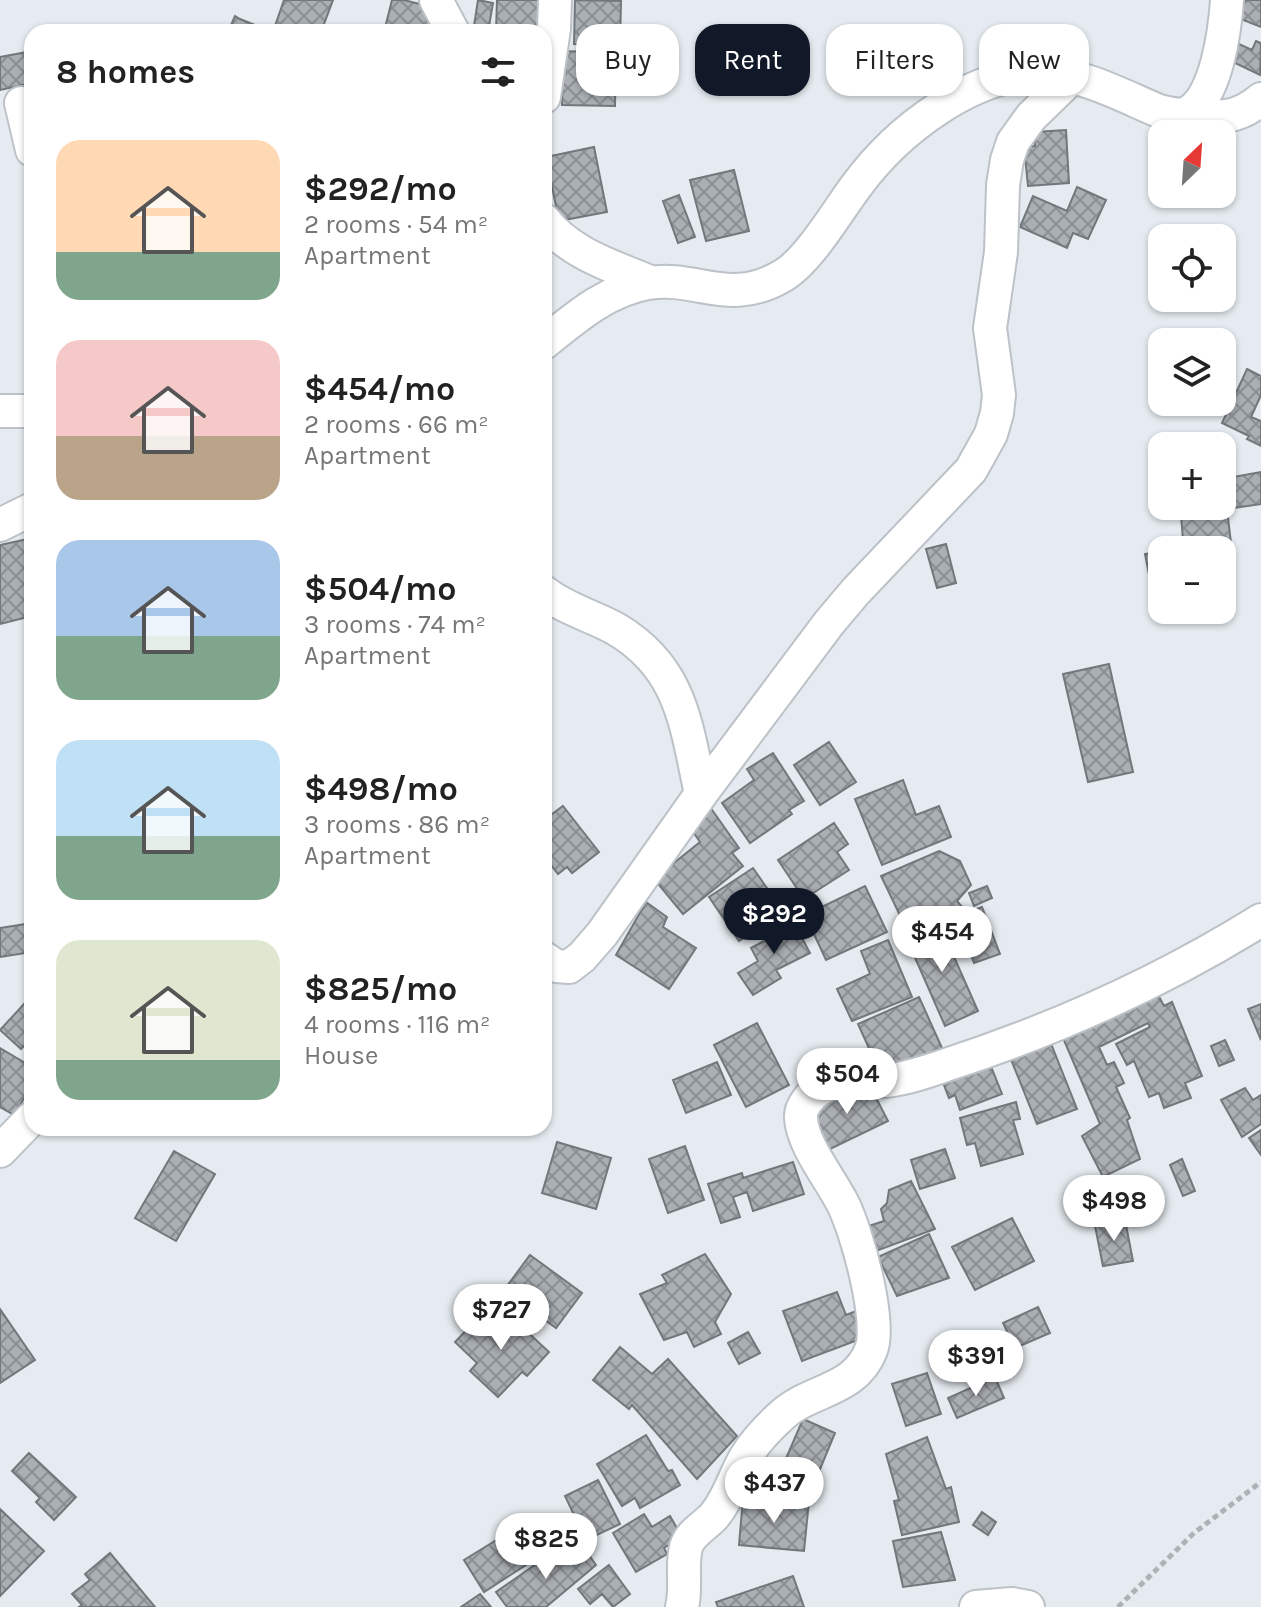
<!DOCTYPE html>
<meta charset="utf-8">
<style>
:root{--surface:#fff;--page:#f6f6f6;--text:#222;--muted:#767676;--accent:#111827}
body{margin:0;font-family:Karla,sans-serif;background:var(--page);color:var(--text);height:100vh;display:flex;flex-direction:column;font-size:30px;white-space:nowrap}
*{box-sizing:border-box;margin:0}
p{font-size:26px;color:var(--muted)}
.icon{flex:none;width:44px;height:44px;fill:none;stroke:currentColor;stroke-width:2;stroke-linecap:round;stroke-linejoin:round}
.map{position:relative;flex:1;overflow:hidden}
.panel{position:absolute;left:24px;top:24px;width:528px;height:1112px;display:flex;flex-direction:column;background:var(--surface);border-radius:24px;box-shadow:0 2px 6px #0004}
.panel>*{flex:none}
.banner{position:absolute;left:576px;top:24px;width:564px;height:72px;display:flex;gap:16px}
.needle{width:52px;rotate:25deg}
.tools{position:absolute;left:1148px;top:120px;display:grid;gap:16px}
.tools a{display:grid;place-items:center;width:88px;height:88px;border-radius:16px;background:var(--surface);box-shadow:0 2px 6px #0004;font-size:40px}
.price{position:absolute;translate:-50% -68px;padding:0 18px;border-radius:28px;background:#fff;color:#222;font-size:26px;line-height:52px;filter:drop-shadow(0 2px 4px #0008)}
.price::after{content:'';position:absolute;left:50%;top:48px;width:24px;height:18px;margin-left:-12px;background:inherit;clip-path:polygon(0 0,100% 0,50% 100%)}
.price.current{background:var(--accent);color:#fff}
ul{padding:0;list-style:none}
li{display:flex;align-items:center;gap:24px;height:200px;padding:0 32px}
li span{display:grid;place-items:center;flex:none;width:224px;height:160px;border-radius:24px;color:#555}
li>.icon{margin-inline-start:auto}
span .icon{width:96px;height:96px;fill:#fffc;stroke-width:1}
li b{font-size:34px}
h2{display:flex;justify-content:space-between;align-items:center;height:96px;padding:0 32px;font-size:34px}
.tag{padding:0 28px;border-radius:24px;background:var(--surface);box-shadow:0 2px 6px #0004;font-size:28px;line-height:72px}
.tag.current{background:var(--accent);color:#fff}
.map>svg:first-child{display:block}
.building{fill:url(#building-cross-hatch);stroke:#72777b;stroke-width:2}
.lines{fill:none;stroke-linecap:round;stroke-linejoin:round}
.street-casing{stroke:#bcc2c7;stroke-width:36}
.path{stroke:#adb2b6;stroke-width:5;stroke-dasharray:6 4;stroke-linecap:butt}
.street{stroke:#fff;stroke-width:32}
</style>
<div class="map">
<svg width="1261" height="1607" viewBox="0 0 1261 1607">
<defs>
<pattern id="building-cross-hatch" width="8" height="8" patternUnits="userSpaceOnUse" patternTransform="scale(2)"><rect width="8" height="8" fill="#aaafb4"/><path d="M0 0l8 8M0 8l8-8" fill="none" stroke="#8b8f93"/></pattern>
</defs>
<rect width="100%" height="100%" fill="#e5ebf0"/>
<path class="building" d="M284 0H333L321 32H290L275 26Z
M392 0H404L439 9 433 32H384Z
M478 0 493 3 488 32H473Z
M497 0H547L544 32H496Z
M575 0 621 1 620 46 574 44Z
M1245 0H1261V27L1238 18Z
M235 16 240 19 273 32H228Z
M1256 41 1261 43 1260 75 1231 61 1239 44 1252 50Z
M662 50 665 79 626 82 623 53Z
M32 51V83L0 90V57Z
M563 51 616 53 615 106 562 105Z
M1066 130 1069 183 1028 186 1024 147 1035 146 1034 132Z
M594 147 607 212 559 221 546 157Z
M734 170 749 231 706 241 690 180Z
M1077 187 1106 200 1088 239 1073 233 1067 248 1020 227 1033 196 1067 211Z
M679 195 695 237 678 243 663 201Z
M1247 369 1261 376V395L1251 417 1261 421V446L1247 439 1249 436 1222 423Z
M1261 472V504L1227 509 1231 543 1216 545 1217 550H1188L1183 540 1181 515 1170 510 1169 506H1222V479Z
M32 538V616L0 624V545Z
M946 544 956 583 937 588 926 549Z
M1162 551V588L1152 590 1145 554Z
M1109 664 1133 772 1088 782 1063 674Z
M829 742 856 782 820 805 794 765Z
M773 753 804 801 789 810 792 814 750 843 722 803 754 780 747 769Z
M903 780 916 815 939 806 951 837 882 865 855 799Z
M563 806 599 852 572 873 567 867 558 874 544 856V820Z
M710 807 739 848 732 853 743 866 683 914 654 879 700 842 687 823Z
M834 823 848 844 837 852 849 870 804 899 778 860Z
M939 851 960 861 971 885 957 901 963 908 907 930 881 876Z
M753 868 778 904 764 914 769 920 739 941 709 897Z
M865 886 887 932 826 960 805 915Z
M987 886 992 898 974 906 969 893Z
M646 902 667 917 663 927 696 948 669 989 616 955Z
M982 907 1000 954 974 963 957 916Z
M790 915 810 953 776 970 781 978 753 995 738 973 758 961 751 948 777 934 772 925Z
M32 923V952L0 957V928Z
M939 923 978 1011 945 1026 906 937Z
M888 940 912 997 852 1021 837 989 870 974 861 951Z
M1155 989 1164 1006 1172 1002 1202 1076 1185 1083 1191 1098 1164 1108 1159 1093 1149 1097 1134 1061 1127 1065 1116 1044 1150 1027 1148 1023 1099 1047 1107 1065 1114 1062 1124 1083 1116 1087 1130 1118 1127 1120 1140 1159 1103 1177 1082 1136 1100 1124 1060 1031Z
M919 997 942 1048 881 1075 858 1024Z
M25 1003 32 1009V1037L21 1049 0 1030Z
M1261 1004V1040L1248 1009Z
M757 1023 789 1085 746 1107 714 1045Z
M1225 1040 1234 1060 1219 1066 1211 1046Z
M1050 1041 1077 1109 1037 1124 1010 1057Z
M0 1048 32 1067V1085L14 1115 0 1107Z
M986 1054 1002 1094 960 1110 955 1095 949 1098 939 1072Z
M717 1062 731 1095 686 1113 673 1080Z
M868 1082 888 1121 826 1151 806 1109Z
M1245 1088 1253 1100 1261 1095V1124L1242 1137 1221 1100Z
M1016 1102 1020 1119 1013 1120 1023 1154 981 1166 975 1143 967 1145 960 1118Z
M1261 1130V1155L1249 1138Z
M557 1142 611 1158 596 1209 542 1193Z
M685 1146 704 1200 668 1213 649 1159Z
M945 1149 955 1178 920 1189 911 1160Z
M174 1151 215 1174 176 1241 135 1218Z
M1182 1159 1195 1191 1183 1196 1170 1165Z
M793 1162 804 1194 753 1211 747 1192 733 1197 740 1217 721 1223 708 1184 742 1173 743 1178Z
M911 1181 935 1229 876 1251 869 1226 884 1221 881 1209 887 1203 889 1190Z
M1012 1218 1034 1261 975 1290 952 1247Z
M1125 1220 1133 1261 1103 1266 1095 1226Z
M929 1234 949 1278 897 1296 878 1257Z
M705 1254 731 1294 715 1322 721 1334 694 1347 687 1332 664 1340 640 1294 667 1283 662 1275Z
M530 1255 582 1293 556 1328 504 1290Z
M837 1292 846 1315 856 1311 866 1337 802 1361 783 1311Z
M1038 1307 1050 1333 1015 1348 1003 1323Z
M0 1309 35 1360 0 1383Z
M506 1312 549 1352 527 1376 522 1372 498 1397 470 1371 477 1363 455 1342 476 1320 489 1331Z
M748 1332 760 1353 739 1364 728 1343Z
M620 1347 652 1374 668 1359 737 1436 697 1479 632 1405 629 1409 593 1380Z
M927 1373 941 1414 906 1426 892 1384Z
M995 1377 1004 1398 957 1418 948 1398Z
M803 1419 835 1433 811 1491 778 1477Z
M646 1435 668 1471 672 1470 680 1485 640 1508 635 1498 622 1506 597 1464Z
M927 1437 946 1489 951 1487 959 1522 902 1535 894 1501 899 1500 886 1454Z
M29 1453 76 1497 54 1520 36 1502 40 1498 12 1471Z
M598 1480 620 1524 586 1540 565 1496Z
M743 1498 769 1501 767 1508 780 1510 781 1499 809 1501 804 1551 739 1545Z
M0 1509 44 1551 0 1596Z
M982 1512 996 1522 988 1535 973 1525Z
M644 1514 652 1527 670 1516 682 1537 664 1548 667 1554 636 1572 613 1533Z
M941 1532 955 1580 903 1587 893 1541Z
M506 1534 526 1565 484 1592 464 1560Z
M584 1548 596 1565 546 1607H507L496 1592 539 1562 540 1564 556 1553 566 1564Z
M110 1553 155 1607H79L82 1605 72 1594 90 1580 85 1574Z
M609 1565 630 1594 613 1607 602 1594 590 1604 578 1589Z
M793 1576 804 1607H718L716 1602Z
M480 1594 491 1607H461Z"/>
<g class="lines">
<g class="street-casing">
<path id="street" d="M436 0 453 32
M544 97 554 29 555 0
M21 103 32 150
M1188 114C1217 119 1238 119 1261 99
M544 220C569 253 612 266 650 282
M544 343C575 318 607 290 648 283 698 275 729 308 784 275 810 259 838 210 857 185 897 131 972 72 1044 73 1083 74 1123 96 1159 111 1168 113 1181 117 1189 112 1217 95 1225 29 1227 0
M0 411H32
M0 525 32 509
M544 592C565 609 593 616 616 629 682 668 686 725 701 794
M544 958 556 966 569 967 582 957 602 934 701 794 829 623 856 591 971 470 991 434 997 413 999 395 990 328 1001 252 1003 185 1007 160 1013 142 1031 117 1072 77
M0 1151 32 1118
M682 1607C687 1587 681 1566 686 1547 690 1533 705 1526 714 1516 729 1498 734 1477 745 1458 754 1443 768 1428 781 1416 809 1389 855 1392 871 1350 882 1322 857 1232 843 1204 831 1180 802 1144 801 1118 800 1107 811 1094 820 1089 840 1077 863 1082 885 1081 906 1079 929 1071 949 1064 1059 1028 1163 981 1261 920
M976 1607 1012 1604 1028 1607"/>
</g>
<path class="path" d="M1118 1607 1194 1533 1261 1482"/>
<use href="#street" class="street"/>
</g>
</svg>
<div class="tools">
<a><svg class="needle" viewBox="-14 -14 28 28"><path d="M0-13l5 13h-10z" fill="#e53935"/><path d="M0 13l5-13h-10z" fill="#767676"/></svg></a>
<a><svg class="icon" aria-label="locate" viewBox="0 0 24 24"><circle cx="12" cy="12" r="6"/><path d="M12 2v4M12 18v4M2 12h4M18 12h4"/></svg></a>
<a><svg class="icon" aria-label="layers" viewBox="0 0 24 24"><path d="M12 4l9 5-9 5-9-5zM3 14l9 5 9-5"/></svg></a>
<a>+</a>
<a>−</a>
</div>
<b class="price current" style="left:774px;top:956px">$292</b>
<b class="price" style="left:942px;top:974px">$454</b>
<b class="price" style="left:847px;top:1116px">$504</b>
<b class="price" style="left:1114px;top:1243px">$498</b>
<b class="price" style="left:501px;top:1352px">$727</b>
<b class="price" style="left:976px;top:1398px">$391</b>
<b class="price" style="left:774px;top:1525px">$437</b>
<b class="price" style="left:546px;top:1581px">$825</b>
<div class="banner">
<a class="tag">Buy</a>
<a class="tag current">Rent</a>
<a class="tag">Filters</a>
<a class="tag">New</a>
</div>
<section class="panel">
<h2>8 homes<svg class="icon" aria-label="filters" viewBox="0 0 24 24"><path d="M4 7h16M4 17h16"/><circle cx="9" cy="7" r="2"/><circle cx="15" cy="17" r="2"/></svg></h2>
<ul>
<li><span style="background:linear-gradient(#ffd9b3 70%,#7fa58c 0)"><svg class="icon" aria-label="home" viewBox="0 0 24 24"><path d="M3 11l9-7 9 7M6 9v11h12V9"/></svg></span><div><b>$292/mo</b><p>2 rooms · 54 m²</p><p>Apartment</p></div></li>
<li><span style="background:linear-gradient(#f6c9c9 60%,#b9a48a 0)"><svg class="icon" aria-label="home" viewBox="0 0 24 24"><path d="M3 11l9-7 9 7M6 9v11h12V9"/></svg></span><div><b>$454/mo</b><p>2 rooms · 66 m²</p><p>Apartment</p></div></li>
<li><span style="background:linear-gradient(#a9c7e8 60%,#7fa58c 0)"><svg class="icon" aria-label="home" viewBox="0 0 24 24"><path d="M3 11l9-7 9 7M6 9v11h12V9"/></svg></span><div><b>$504/mo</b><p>3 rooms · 74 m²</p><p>Apartment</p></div></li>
<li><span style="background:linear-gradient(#bfe0f5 60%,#7fa58c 0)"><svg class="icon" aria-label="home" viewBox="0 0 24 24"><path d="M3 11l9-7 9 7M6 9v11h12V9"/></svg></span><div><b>$498/mo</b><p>3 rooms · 86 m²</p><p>Apartment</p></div></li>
<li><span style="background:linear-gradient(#dfe7d0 75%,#7fa58c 0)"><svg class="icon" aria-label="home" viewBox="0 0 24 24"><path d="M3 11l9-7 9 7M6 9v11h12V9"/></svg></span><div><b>$825/mo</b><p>4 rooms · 116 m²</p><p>House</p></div></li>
</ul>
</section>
</div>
